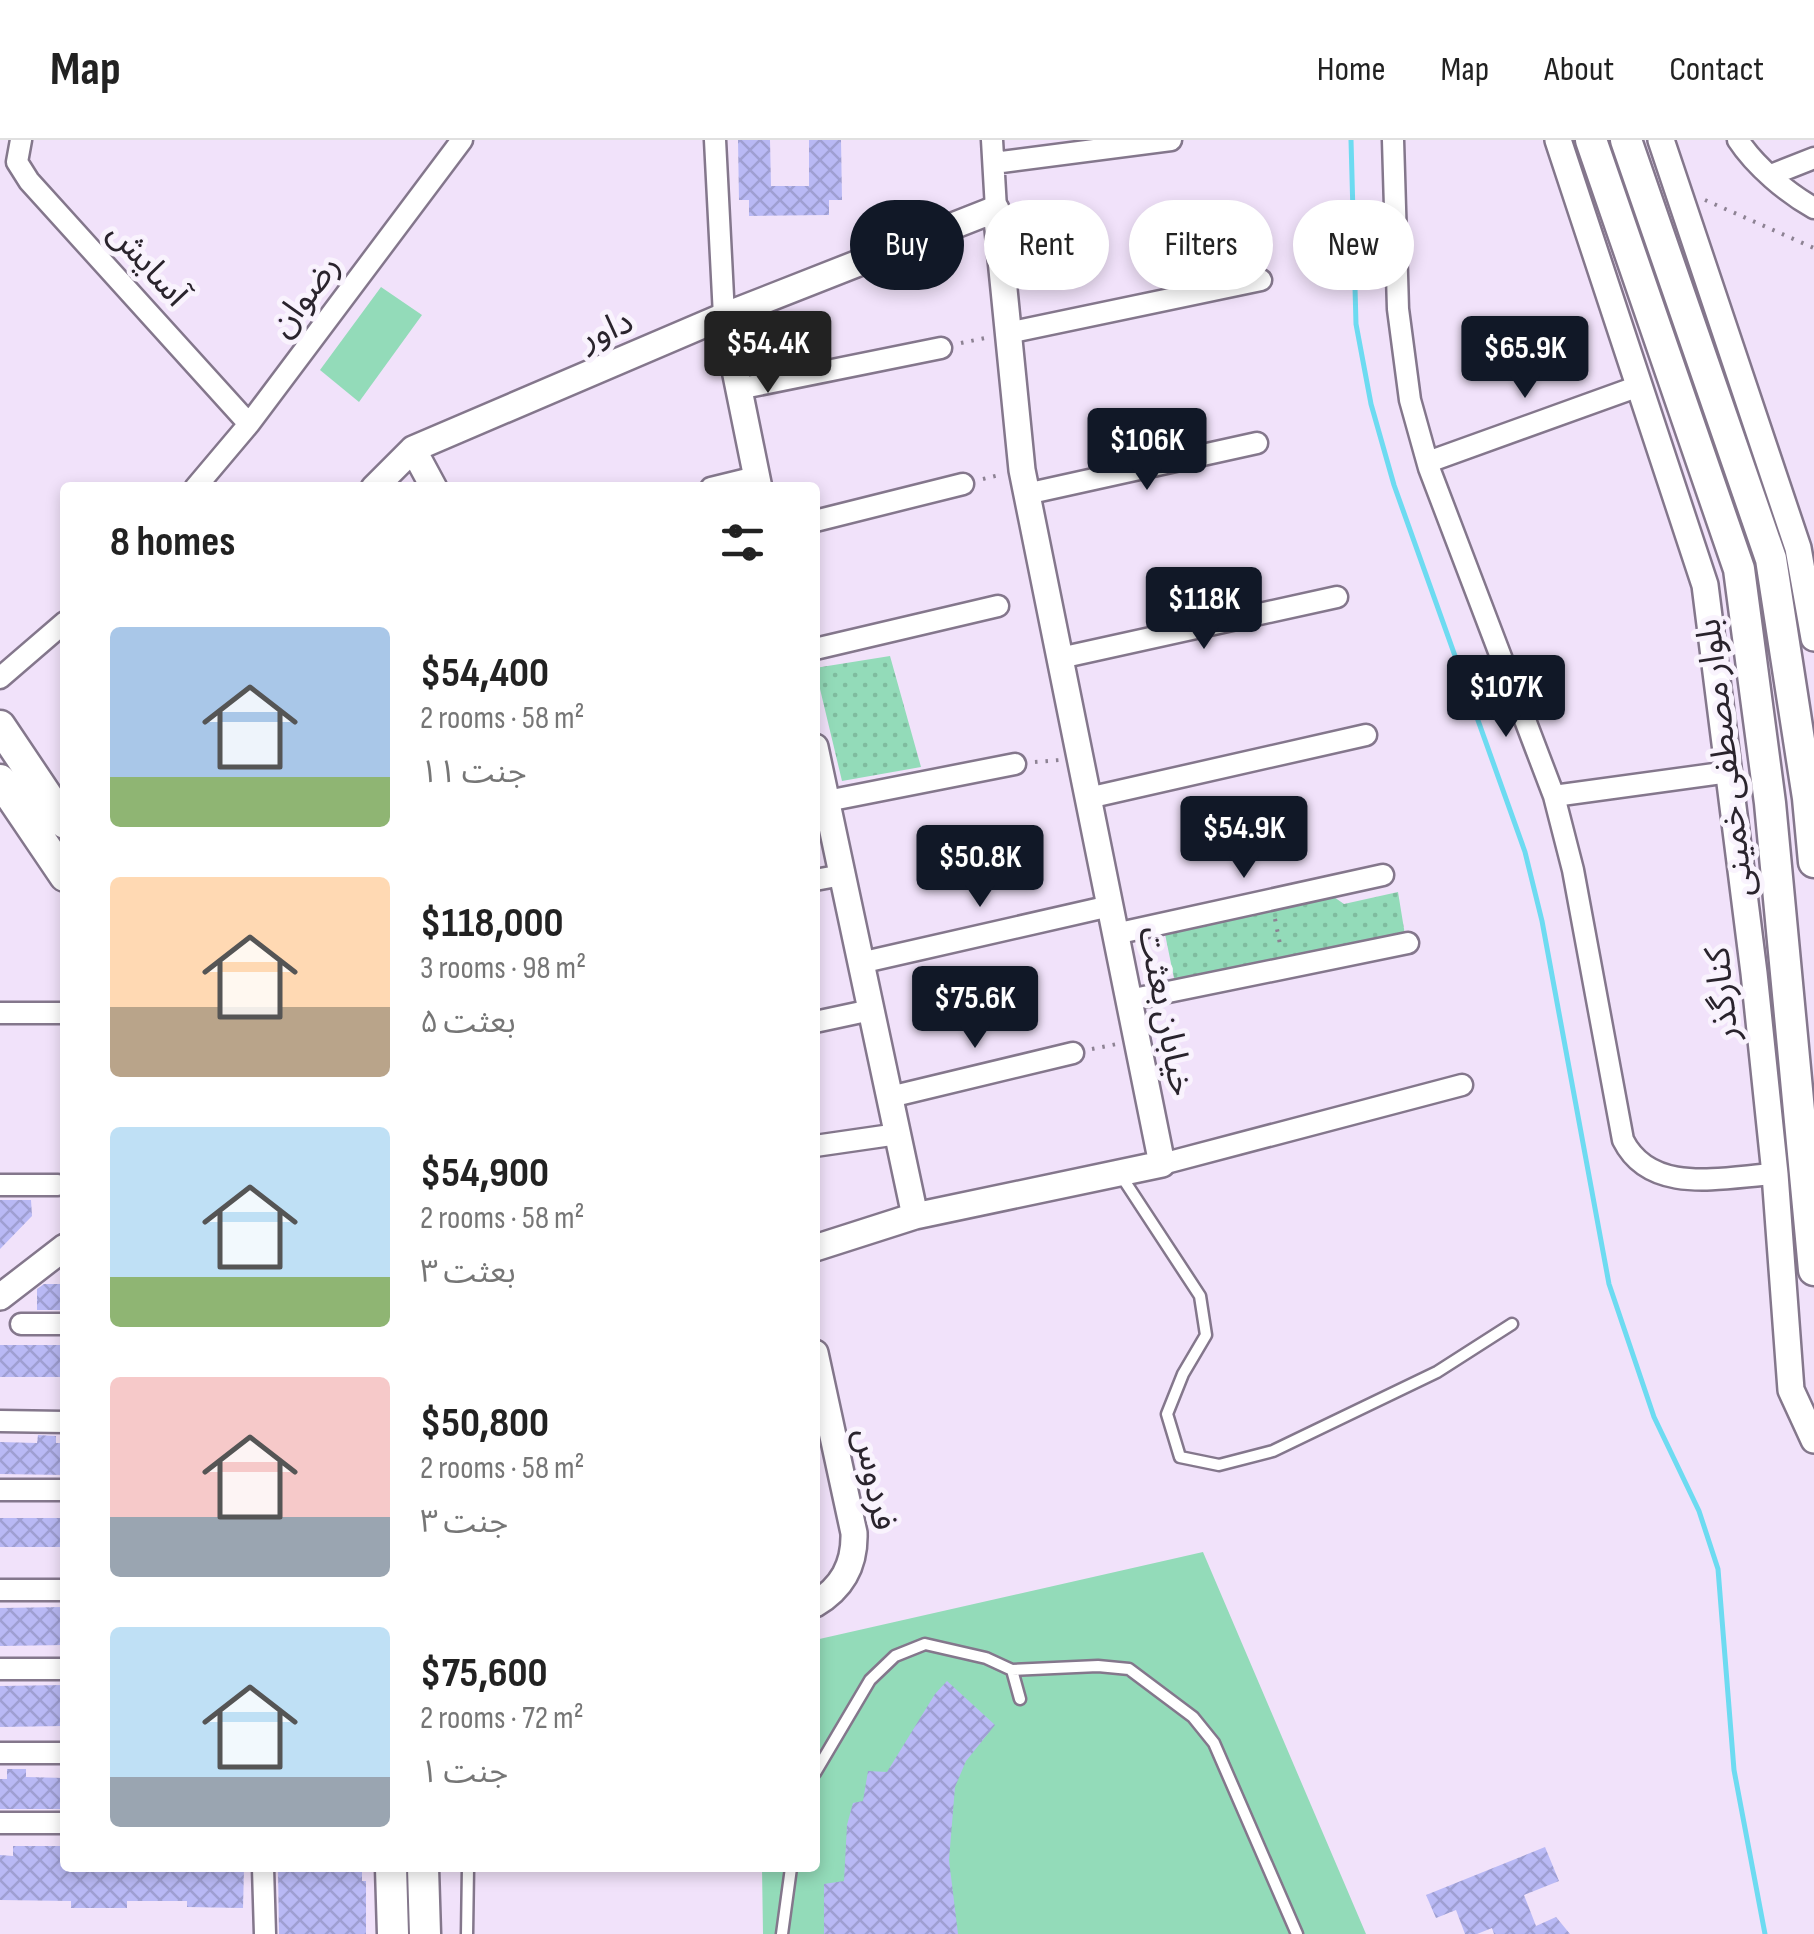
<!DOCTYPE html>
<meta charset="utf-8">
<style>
:root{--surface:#fff;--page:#f2f2f2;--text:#222;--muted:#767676;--line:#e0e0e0;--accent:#111827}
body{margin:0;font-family:"Sofia Sans Condensed","Noto Sans Arabic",sans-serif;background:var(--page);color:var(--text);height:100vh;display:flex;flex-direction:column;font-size:38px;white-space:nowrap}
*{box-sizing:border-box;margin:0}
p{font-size:32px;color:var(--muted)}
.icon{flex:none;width:55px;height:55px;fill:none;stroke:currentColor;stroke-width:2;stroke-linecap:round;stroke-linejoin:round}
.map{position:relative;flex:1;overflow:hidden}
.side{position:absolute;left:60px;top:342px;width:760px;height:1390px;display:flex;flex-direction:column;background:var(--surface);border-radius:10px;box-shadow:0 5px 15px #0003}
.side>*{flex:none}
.guide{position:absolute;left:850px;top:60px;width:812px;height:90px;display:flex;gap:20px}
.price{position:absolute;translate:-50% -85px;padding:0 22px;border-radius:10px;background:var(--accent);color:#fff;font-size:32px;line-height:65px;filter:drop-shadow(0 2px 5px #0008)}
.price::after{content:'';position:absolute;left:50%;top:60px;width:30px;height:22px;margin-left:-15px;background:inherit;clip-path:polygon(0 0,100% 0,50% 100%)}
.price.current{background:#222;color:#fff}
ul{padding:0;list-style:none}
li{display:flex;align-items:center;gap:30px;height:250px;padding:0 50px}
li span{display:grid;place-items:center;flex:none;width:280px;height:200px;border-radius:10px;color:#555}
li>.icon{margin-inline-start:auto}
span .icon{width:120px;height:120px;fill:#fffc;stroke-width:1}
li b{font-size:42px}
h2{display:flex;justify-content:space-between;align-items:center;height:120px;padding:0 50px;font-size:42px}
.pill{padding:0 35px;border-radius:45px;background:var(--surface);box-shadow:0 5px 15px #0003;font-size:35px;line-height:90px}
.pill.current{background:var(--accent);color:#fff}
header{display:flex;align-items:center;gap:60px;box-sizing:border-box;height:140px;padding:0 50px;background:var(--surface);border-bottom:2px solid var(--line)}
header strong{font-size:48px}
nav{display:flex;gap:55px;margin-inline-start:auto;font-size:35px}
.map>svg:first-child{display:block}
.green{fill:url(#green-dots)}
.pitch{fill:#93dbb9}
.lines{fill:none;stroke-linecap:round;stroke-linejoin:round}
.stream{stroke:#6ddbf1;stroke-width:5}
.building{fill:url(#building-cross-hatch)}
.service-casing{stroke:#84778c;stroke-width:15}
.minor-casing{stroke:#84778c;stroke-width:25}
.tertiary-casing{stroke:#84778c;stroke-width:30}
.secondary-casing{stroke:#84778c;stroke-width:35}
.path{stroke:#8d8293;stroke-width:4;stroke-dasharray:2.5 8;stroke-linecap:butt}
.service{stroke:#fff;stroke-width:10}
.minor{stroke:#fff;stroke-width:20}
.tertiary{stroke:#fff;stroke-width:25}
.secondary{stroke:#fff;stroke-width:30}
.labels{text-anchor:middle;stroke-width:10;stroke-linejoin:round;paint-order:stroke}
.street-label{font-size:35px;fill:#2a242d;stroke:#f9f3fd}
</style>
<header>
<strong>Map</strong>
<nav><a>Home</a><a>Map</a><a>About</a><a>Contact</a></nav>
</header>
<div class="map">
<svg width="1814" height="1794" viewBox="0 0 1814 1794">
<defs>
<pattern id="green-dots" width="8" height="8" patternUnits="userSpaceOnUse" patternTransform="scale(2.5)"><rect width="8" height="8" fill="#93dbb9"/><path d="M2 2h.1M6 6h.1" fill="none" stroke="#7fbc9f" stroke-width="1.8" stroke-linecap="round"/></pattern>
<pattern id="building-cross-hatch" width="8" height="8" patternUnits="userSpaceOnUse" patternTransform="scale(2.5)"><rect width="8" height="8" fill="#b9b9f5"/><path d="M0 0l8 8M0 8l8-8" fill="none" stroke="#9f9fd2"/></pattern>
</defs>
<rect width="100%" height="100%" fill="#f1e2fa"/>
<path class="green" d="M890 516 921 627 842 641 815 528Z
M1398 752 1405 795 1175 843 1165 794 1334 757 1344 764Z"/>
<path class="pitch" d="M381 147 422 175 359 262 320 230Z
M1203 1412 1366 1794H763L762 1728H815V1500Z"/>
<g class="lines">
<path class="stream" d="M1351 0 1356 184 1371 264 1394 345 1525 712 1542 781 1609 1144 1654 1277 1699 1371 1718 1429 1734 1630 1765 1794"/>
</g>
<path class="building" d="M738 0H770L771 46H809V0H841L842 60H829V75L749 76V60H739Z
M0 1060H31L32 1076 0 1109Z
M44 1144H65V1170H37V1149Z
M0 1205H65V1237H0Z
M38 1295 56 1296V1303H65V1335L0 1334V1302L37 1303Z
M0 1378H65V1407H0Z
M65 1467V1505L0 1506V1468Z
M947 1541 995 1585 966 1621 955 1647 949 1720 958 1794H824V1744L844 1741 847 1685 853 1663 863 1661 868 1631 887 1632 935 1554Z
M65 1545V1586L0 1587V1546Z
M7 1629H26V1637L65 1638V1669H0V1639H7Z
M13 1706H65V1728H244L243 1768 187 1767V1761H127V1768H71V1761L0 1760V1715L13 1716Z
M1545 1707 1559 1741 1524 1755 1536 1786 1556 1777 1570 1794H1494L1492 1788 1477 1794H1465L1456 1770 1436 1778 1426 1755Z
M278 1728H362V1741H366V1794H279Z"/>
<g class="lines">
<g class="service-casing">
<path id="service" d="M1120 1034 1200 1156 1206 1195 1183 1234 1167 1274 1180 1317 1219 1325 1273 1311 1437 1232 1512 1184
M1012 1530 1020 1559
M815 1633 870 1540 895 1516 925 1504 986 1518 1012 1530 1098 1526 1129 1529 1193 1577 1214 1603 1297 1794
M467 1794 468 1728
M782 1794 791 1728"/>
</g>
<g class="minor-casing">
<path id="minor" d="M21 0 17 22 29 41 249 284
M715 0 724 176
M992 0 996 69
M1393 0 1398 169 1410 260 1429 328 1554 656 1573 730 1623 1000C1651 1056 1723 1037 1775 1034
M1738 0C1755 26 1787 53 1814 68
M994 23 1171 0
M1771 35 1814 18
M1008 193 1261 140
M738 249 941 208
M1428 322 1639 246
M195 348 249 284 462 0
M711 348 756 337
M1026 354 1257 303
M815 381 963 344
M815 509 998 466
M1060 518 1337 457
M0 538 65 482
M1554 656 1729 632
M1088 658 1366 595
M827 661 1015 624
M815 740 842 735
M1115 794 1383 735
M860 823 1110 766
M1129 860 1408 803
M0 873H61
M815 882 871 870
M890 957 1073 913
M815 1006 898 994
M1162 1024 1462 945
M0 1045H58
M21 1184H65
M0 1281 65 1282
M0 1350H65
M0 1450H65
M0 1529H65
M0 1613H65
M0 1683H65
M263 1728 265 1794"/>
</g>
<g class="tertiary-casing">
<path id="tertiary" d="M1558 0 1705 445 1754 833 1775 1034 1791 1250 1814 1300
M1661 0 1798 408 1814 498
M724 176 759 348
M413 309 434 348
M374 348 413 309 724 176 996 69 1022 330 1162 1024 915 1076
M815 607 915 1076 815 1108
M0 1157 65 1107
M815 1213 854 1393C855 1425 842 1448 815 1464"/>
</g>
<g class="secondary-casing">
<path id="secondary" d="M1591 0 1739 429 1770 663 1814 1130
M1626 0 1771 419 1808 658 1814 722
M0 586 65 683
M0 640 65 736
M391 1728 393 1794
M423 1728 425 1794"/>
</g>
<path class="path" d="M1705 60 1814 108
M961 203 985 198
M983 339 1003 334
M1035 622 1060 620
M1275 779 1281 809
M1092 909 1117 904"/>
<use href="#service" class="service"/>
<use href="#minor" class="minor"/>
<use href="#tertiary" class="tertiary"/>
<use href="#secondary" class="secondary"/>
</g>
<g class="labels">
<g class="street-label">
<text transform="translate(149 123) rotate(48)" y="12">آسایش</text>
<text transform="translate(304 155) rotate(-53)" y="12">رضوان</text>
<text transform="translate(606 189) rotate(-23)" y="12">داور</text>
<text transform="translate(1724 618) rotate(-97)" y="12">بلوار مصطفی خمینی</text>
<text transform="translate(1721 854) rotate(-96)" y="12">کنارگذر</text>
<text transform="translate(1167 871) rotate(79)" y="12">خیابان بعثت</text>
<text transform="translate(876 1339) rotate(79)" y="12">فردوس</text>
</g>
</g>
</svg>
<b class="price current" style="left:768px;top:256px">$54.4K</b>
<b class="price" style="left:1525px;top:261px">$65.9K</b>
<b class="price" style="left:1147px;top:353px">$106K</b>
<b class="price" style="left:1204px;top:512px">$118K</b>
<b class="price" style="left:1506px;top:600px">$107K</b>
<b class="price" style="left:1244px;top:741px">$54.9K</b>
<b class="price" style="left:980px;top:770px">$50.8K</b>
<b class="price" style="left:975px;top:911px">$75.6K</b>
<div class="guide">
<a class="pill current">Buy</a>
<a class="pill">Rent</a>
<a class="pill">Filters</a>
<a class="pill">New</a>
</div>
<section class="side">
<h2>8 homes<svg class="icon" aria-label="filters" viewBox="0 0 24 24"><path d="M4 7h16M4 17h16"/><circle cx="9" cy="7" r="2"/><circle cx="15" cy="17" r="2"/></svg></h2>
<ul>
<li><span style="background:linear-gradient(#a9c7e8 75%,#8fb573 0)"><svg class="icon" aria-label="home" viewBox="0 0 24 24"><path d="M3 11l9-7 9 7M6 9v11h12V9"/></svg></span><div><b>$54,400</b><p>2 rooms · 58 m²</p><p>جنت ۱۱</p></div></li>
<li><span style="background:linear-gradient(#ffd9b3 65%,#b9a48a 0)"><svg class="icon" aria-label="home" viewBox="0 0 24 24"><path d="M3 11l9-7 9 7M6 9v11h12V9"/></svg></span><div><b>$118,000</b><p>3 rooms · 98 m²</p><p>بعثت ۵</p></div></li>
<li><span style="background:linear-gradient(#bfe0f5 75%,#8fb573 0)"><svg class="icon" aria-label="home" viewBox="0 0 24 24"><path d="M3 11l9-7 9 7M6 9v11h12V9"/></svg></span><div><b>$54,900</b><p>2 rooms · 58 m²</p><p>بعثت ۳</p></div></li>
<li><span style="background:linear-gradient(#f6c9c9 70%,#9aa5b1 0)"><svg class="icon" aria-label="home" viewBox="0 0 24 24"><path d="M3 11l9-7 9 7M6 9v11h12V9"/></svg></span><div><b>$50,800</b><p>2 rooms · 58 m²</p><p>جنت ۳</p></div></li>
<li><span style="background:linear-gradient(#bfe0f5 75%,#9aa5b1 0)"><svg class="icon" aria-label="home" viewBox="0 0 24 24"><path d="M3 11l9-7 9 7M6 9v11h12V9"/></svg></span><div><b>$75,600</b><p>2 rooms · 72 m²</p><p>جنت ۱</p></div></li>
</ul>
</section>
</div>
